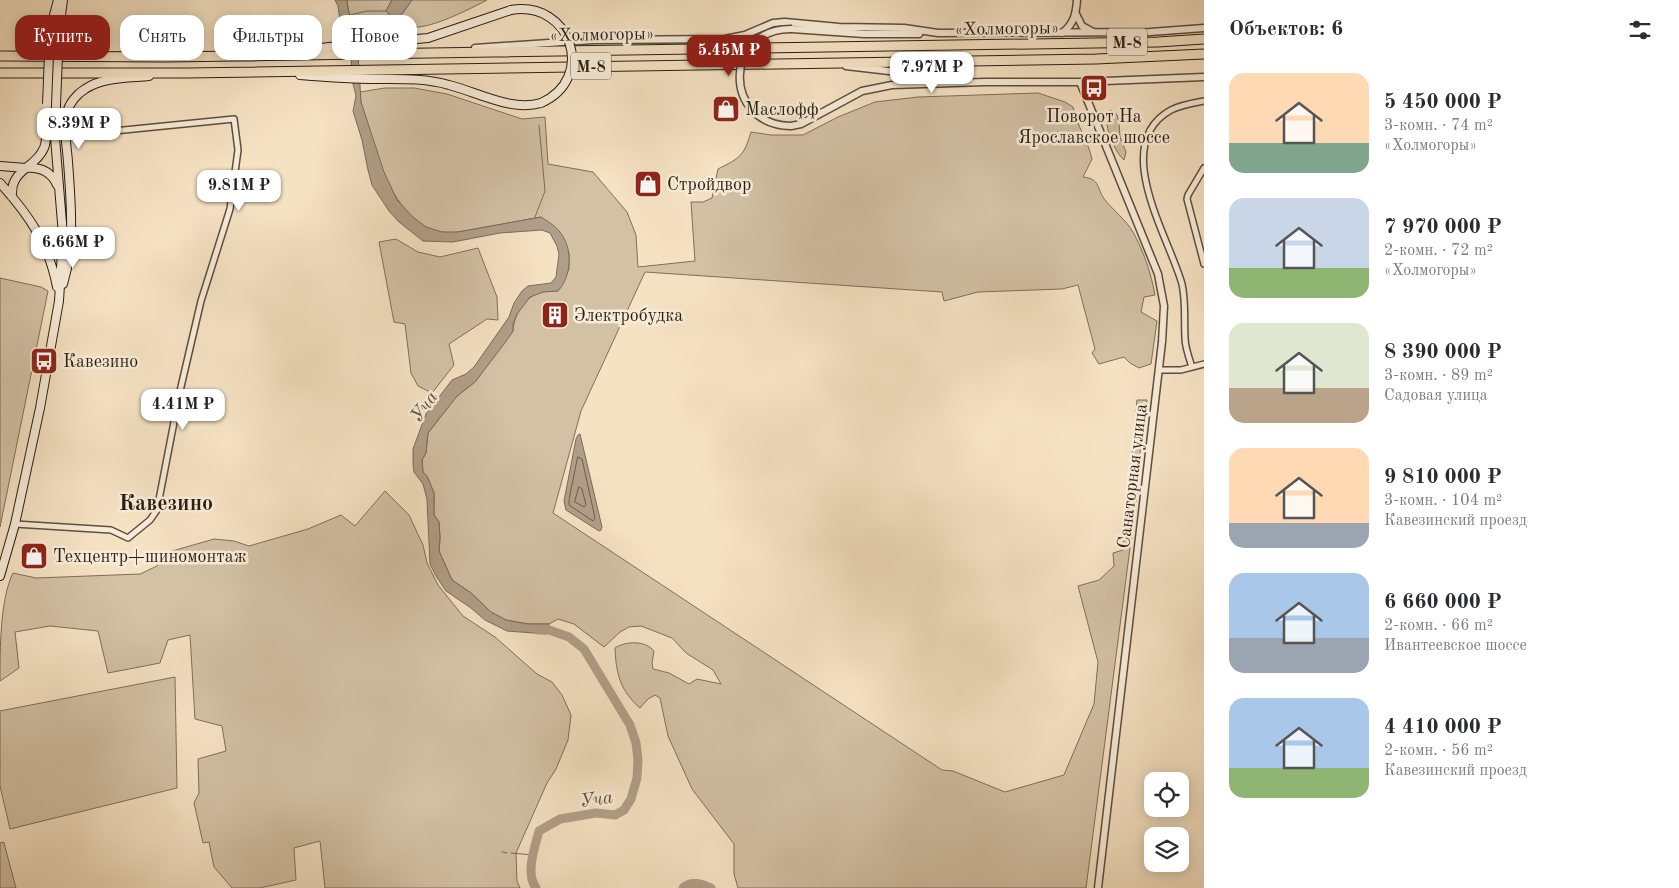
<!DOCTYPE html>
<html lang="ru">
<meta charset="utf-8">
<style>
:root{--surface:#fff;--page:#f2f2f3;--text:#2b2b33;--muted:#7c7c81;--accent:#8f2418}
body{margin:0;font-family:"Old Standard TT",serif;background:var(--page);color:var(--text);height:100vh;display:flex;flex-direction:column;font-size:19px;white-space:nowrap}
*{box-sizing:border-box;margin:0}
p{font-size:16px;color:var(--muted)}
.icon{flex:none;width:28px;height:28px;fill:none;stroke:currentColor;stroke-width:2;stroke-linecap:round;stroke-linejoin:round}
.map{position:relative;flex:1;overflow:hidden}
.side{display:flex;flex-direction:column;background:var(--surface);width:475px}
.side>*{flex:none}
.guide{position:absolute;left:15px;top:15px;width:475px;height:45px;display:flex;gap:10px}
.fabs{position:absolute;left:1144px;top:772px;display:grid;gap:10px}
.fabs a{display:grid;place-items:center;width:45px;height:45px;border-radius:10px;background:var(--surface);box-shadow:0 2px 12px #0003;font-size:25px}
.price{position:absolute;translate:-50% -42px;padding:0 11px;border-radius:10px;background:#fff;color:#222;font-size:16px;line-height:32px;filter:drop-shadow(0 1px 2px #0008)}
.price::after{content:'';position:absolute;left:50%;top:30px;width:15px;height:11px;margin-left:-8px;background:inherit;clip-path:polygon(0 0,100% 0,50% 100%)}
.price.on{background:var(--accent);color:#fff}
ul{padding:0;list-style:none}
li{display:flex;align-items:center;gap:15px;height:125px;padding:0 25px}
li span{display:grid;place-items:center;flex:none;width:140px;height:100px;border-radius:15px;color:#555}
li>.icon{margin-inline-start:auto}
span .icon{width:60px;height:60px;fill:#fffc;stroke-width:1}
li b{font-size:21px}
h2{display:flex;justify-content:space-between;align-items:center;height:60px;padding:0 25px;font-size:21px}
.pill{padding:0 18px;border-radius:15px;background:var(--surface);box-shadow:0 2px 12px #0003;font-size:18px;line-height:45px}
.pill.on{background:var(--accent);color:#fff}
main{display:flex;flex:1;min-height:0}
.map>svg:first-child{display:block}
.green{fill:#d2c1a5;stroke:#7e6f5c}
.water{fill:#b09f88;stroke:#7a6b5a}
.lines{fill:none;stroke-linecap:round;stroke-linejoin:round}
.shore{stroke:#6d5e4e;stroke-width:1}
.stream{stroke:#7a6b5a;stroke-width:1}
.river{stroke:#b09f88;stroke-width:9}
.minor-casing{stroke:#5d4e40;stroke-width:8}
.tertiary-casing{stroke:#5d4e40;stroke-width:9}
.secondary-casing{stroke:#2a1d14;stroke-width:10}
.trunk-casing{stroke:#2a1d14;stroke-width:11}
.minor{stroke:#f8ecd8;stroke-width:5}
.tertiary{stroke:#f8ecd8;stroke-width:6}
.secondary{stroke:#f8ecd8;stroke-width:8}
.trunk{stroke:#f5e2c3;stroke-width:9}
.tertiary-bridge-casing{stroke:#5d4e40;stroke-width:9;stroke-linecap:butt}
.secondary-bridge-casing{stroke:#2a1d14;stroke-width:10;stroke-linecap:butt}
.tertiary-bridge{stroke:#f8ecd8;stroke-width:6}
.secondary-bridge{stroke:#f8ecd8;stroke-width:8}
.labels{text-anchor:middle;stroke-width:5;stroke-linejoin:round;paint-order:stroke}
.shield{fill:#f8ecd8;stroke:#685b4f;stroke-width:1}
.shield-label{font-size:16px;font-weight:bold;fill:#2a1d14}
.street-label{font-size:18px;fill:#2a1d14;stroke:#f8ecd8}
.poi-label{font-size:18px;fill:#2a1d14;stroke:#f8ecd8;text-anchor:start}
.water-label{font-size:19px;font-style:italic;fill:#605142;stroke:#f8ecd8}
.district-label{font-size:22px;font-weight:bold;fill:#2a1d14;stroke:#f8ecd8}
</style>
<main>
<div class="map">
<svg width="1204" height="888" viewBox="0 0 1204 888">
<rect width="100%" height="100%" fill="#f5e2c3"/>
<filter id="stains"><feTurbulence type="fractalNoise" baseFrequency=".004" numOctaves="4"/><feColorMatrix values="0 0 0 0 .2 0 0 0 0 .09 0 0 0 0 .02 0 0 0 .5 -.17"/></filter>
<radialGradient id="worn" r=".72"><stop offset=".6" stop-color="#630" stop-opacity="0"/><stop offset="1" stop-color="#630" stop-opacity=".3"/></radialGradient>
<path class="green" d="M347 0H392L386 11 399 18 412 0H487C470 9 438 25 419 27 403 28 384 22 369 27 364 29 359 32 355 34L348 9Z
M385 88H414L447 94 522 119 545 117 548 164 593 172 627 212 636 235 638 267 695 261 691 202H703L712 198 718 169C740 158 744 156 751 132L771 135H803L838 117 875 102 918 97 1038 93 1065 102 1073 107C1077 126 1088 141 1092 159L1083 177C1101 179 1096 188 1105 200 1114 211 1126 220 1133 232 1144 252 1151 273 1155 295L1144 297 1141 312 1157 321 1151 364 1139 368 1130 363 1124 357 1099 364 1092 353 1095 349 1078 285 1062 289 978 292 944 301 942 292 645 272 581 411 553 513 942 770 953 771 1005 792 1064 775 1094 704 1098 662 1078 586 1099 580 1114 566 1113 553 1123 550 1137 400H1147L1136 482 1137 494 1086 888H738L734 874V844L692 789 668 736 660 698 655 695 648 699 640 708C620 691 616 673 615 648 626 641 645 640 654 651L652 663 653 669 669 673 689 684 697 679 721 684 713 670 686 653 672 638 641 626 629 627 620 632 604 647 574 624 558 619 549 624H528L506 620 491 612 471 593 452 580 439 551 440 538 439 522 434 515V493L427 476 423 472 422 460 426 453 428 433 457 396 475 382 513 331C513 320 521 303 531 297 539 291 549 291 558 291L569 269V253L541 217C521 221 500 224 480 228 468 230 455 234 442 232 392 225 372 143 361 102L360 92Z
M1111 110 1117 115 1119 122 1120 137 1126 152 1124 160C1116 153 1108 135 1107 124 1107 120 1108 116 1108 112Z
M396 239 418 252 440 257 478 248 497 297 498 320 487 319 449 344 454 365 432 393 418 386 411 373 405 324 394 322 379 242Z
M0 278 41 287 48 291 0 527Z
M385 491 409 515 423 545 427 563 438 585 463 616 495 637 537 674 552 682 562 695 571 715 568 740 556 769 547 783 516 853 517 881 520 888H325L320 841 294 848 296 880 260 888H232L214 867 209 842 203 843 194 803 199 793 198 759 226 751 222 726 195 719 190 635 168 640 160 663 108 673 98 631 50 626 15 632 19 668 0 681C0 650 0 599 13 573L36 578 140 574 157 566 169 552 214 539 234 541 249 546 308 529 341 515 355 526Z
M175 677 177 788 10 829 0 786V711Z
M4 842V843L16 888H0V843Z"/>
<path class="water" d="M335 0H347L348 9 357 37 361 102 384 172 397 200 413 217 426 227 442 232H458L541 217C549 222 557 227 562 235 573 251 571 277 558 291L543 292 530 297 517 314 513 324V331L504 344 475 382 457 396 428 433 426 453 422 460 423 472 427 476 434 493V515L439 522 440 538 439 551 452 580 471 593 491 612 506 620 528 624H549L547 634 507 631 485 620 471 608 446 591 436 576 430 564 427 499 423 484 414 472 413 464V449L426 414 452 380 466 374 474 367 509 317 514 303 522 291 528 286 551 283 556 277 559 254 557 246 550 233 542 230 500 233 453 242 423 241 399 222 389 211 372 185 368 170 362 140 353 111 356 96 353 84 349 33 340 21 338 6Z
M392 0H412L399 18 391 17 386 11Z
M580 434 602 527 601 530 599 531 566 510 564 501 576 439 578 435Z"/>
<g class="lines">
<path class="shore" d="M578 457 582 459 595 518 593 521 569 505V500Z
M579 487 582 489 586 505 584 507 575 502Z"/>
<path class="stream" d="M350 15 367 11H386
M535 217 545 191 539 125
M502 852 507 853
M511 853 533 855"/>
<path class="river" d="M536 888C525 873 535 847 539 831L560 819 596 813 615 815 624 810 631 799 637 778 638 760 636 743 630 725 584 649 569 637 549 630H538
M683 888C691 880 702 884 711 888"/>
<g class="minor-casing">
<path id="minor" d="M1204 168 1188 195 1187 199 1204 264
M1192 367C1189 358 1185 347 1185 338 1184 319 1186 302 1182 284 1169 237 1109 144 1171 110 1181 105 1193 103 1204 101
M1159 370H1181L1204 364
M15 524 111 530 128 538 150 520 157 510 180 391 201 301 230 209 238 150 234 119 84 134"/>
</g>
<g class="tertiary-casing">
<path id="tertiary" d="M1076 14 1082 26 1093 32
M792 29 864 34H919
M1062 33C1074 24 1076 14 1077 0
M475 48 593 40 725 39 745 35 773 23 785 22 839 27 904 28 938 33 1150 32 1204 28
M846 66 958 79
M1080 82 1158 274 1164 306 1162 342 1098 888
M791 126 801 124 862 91 892 85 985 82H1080L1204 77"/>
</g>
<g class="secondary-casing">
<path id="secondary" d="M50 30 58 0
M59 30 63 0
M291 52 329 47 428 38 511 10
M300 75C325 77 351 79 376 79 401 79 425 78 449 85 477 92 512 112 541 103
M0 166 26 168C50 150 46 142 47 114
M0 183C29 215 49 244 57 287
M12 197C11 183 16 176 26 168 40 167 51 171 57 185
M63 284C75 245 71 203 68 162 67 147 63 128 67 113 69 103 77 94 85 89 103 77 128 78 149 76
M0 576 15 524 40 408 59 301 63 235 55 138 56 105"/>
</g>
<g class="trunk-casing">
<path id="trunk" d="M0 56 166 57 1158 42 1204 39
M0 73H187L1096 59 1204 54"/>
</g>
<use href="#minor" class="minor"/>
<use href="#tertiary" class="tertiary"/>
<use href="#secondary" class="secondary"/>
<use href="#trunk" class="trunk"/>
<g class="tertiary-bridge-casing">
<path id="tertiary-bridge" d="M791 126C722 125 723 28 792 29"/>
</g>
<g class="secondary-bridge-casing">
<path id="secondary-bridge" d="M511 10C571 0 597 78 541 103
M47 104 50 30
M56 105 59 30"/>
</g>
<use href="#tertiary-bridge" class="tertiary-bridge"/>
<use href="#secondary-bridge" class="secondary-bridge"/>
</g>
<defs>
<g id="bus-square" transform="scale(1.4375)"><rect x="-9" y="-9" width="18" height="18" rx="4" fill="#8f2418" stroke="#f8ecd8"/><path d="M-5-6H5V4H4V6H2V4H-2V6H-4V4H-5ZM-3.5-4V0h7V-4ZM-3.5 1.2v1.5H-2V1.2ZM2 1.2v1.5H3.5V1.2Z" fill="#fff"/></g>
<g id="shop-square" transform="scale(1.4375)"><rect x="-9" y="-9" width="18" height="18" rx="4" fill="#8f2418" stroke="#f8ecd8"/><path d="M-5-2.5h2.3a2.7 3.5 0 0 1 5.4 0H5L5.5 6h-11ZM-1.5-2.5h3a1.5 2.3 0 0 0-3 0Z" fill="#fff"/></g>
<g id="building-square" transform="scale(1.4375)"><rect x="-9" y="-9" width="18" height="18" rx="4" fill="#8f2418" stroke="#f8ecd8"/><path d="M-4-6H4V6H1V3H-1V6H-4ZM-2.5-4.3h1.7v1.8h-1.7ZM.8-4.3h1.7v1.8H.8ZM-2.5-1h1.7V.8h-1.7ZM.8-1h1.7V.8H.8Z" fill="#fff"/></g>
</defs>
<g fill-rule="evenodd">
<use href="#bus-square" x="1094" y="88"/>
<use href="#shop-square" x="726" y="109"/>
<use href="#shop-square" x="648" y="184"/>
<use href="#building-square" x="555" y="315"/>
<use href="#bus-square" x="44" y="361"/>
<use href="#shop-square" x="34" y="556"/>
</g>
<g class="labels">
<g class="shield">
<rect x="1107" y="28.5" width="40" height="27" rx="4"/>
<rect x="571" y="52.5" width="40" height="27" rx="4"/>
</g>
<g class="shield-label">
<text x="1127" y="48">М-8</text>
<text x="591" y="72">М-8</text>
</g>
<g class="street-label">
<text transform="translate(1007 28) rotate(-1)" y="6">«Холмогоры»</text>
<text transform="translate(602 34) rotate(-1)" y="6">«Холмогоры»</text>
<text transform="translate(1132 476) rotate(-83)" y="6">Санаторная улица</text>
</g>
<g class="poi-label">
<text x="745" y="115">Маслофф</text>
<text x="1094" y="122" text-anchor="middle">Поворот На<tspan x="1094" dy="21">Ярославское шоссе</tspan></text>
<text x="667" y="190">Стройдвор</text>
<text x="574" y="321">Электробудка</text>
<text x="63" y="367">Кавезино</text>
<text x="53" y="562">Техцентр+шиномонтаж</text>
</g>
<g class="water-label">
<text transform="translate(423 406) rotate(-54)" y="7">Уча</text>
<text transform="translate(596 798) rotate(-8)" y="7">Уча</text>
</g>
<g class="district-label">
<text x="166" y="510">Кавезино</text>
</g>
</g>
<rect width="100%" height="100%" filter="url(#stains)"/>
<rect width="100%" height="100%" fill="url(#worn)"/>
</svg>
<div class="fabs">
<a><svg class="icon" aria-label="locate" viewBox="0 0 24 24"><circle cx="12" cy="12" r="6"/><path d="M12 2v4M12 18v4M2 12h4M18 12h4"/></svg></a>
<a><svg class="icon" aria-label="layers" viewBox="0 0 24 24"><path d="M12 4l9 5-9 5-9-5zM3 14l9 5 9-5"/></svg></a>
</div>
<b class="price on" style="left:729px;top:77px">5.45M ₽</b>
<b class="price" style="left:932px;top:94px">7.97M ₽</b>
<b class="price" style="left:79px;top:150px">8.39M ₽</b>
<b class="price" style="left:239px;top:212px">9.81M ₽</b>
<b class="price" style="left:73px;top:269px">6.66M ₽</b>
<b class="price" style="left:183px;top:431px">4.41M ₽</b>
<div class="guide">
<a class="pill on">Купить</a>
<a class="pill">Снять</a>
<a class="pill">Фильтры</a>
<a class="pill">Новое</a>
</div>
</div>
<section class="side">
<h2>Объектов: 6<svg class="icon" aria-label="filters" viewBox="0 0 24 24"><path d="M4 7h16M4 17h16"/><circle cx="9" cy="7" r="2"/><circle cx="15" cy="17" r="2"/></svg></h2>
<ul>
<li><span style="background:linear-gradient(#ffd9b3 70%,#7fa58c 0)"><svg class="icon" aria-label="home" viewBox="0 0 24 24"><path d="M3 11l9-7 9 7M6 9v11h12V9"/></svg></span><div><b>5 450 000 ₽</b><p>3-комн. · 74 m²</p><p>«Холмогоры»</p></div></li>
<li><span style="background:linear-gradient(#c9d6e8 70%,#8fb573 0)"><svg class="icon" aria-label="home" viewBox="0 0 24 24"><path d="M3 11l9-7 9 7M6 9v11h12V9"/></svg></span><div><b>7 970 000 ₽</b><p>2-комн. · 72 m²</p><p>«Холмогоры»</p></div></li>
<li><span style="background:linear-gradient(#dfe7d0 65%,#b9a48a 0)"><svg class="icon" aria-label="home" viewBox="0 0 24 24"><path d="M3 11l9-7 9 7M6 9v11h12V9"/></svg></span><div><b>8 390 000 ₽</b><p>3-комн. · 89 m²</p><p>Садовая улица</p></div></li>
<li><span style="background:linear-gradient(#ffd9b3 75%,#9aa5b1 0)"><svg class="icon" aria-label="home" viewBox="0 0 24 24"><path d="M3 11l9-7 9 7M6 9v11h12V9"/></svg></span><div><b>9 810 000 ₽</b><p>3-комн. · 104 m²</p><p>Кавезинский проезд</p></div></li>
<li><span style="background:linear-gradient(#a9c7e8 65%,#9aa5b1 0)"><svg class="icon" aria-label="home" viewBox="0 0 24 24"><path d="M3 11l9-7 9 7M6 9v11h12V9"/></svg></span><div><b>6 660 000 ₽</b><p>2-комн. · 66 m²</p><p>Ивантеевское шоссе</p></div></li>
<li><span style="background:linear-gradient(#a9c7e8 70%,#8fb573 0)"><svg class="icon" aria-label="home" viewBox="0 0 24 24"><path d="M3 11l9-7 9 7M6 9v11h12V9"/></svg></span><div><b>4 410 000 ₽</b><p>2-комн. · 56 m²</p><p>Кавезинский проезд</p></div></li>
</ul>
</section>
</main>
